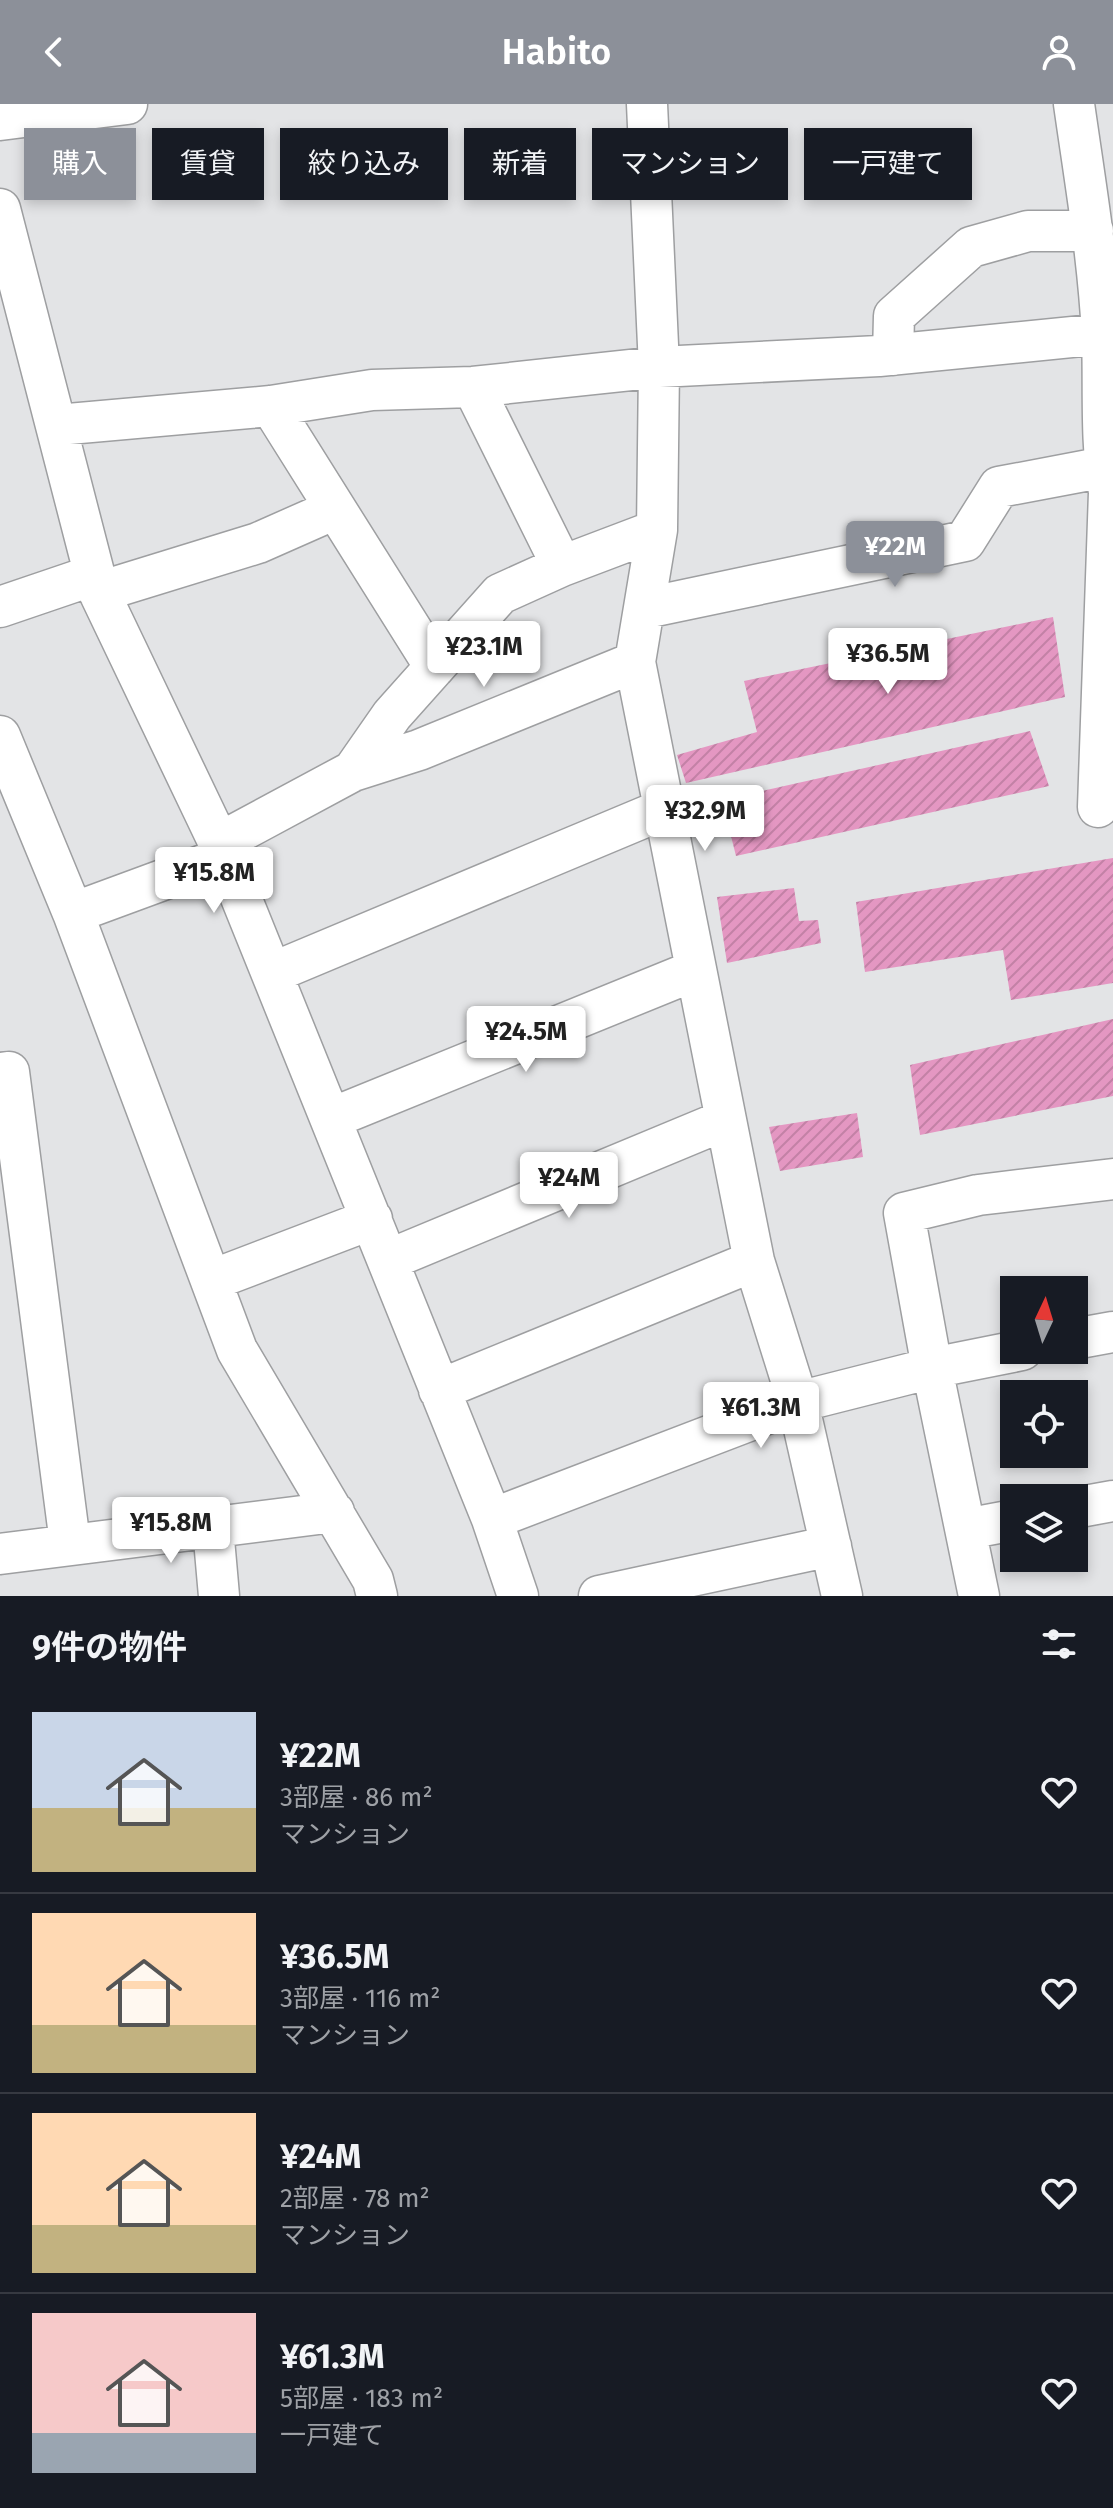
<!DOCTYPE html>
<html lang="ja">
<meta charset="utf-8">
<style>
:root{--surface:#171b24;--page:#20242c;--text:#f1f3f6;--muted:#9ea1a6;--line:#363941;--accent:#8c9099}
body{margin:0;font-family:"Fira Sans","Noto Sans JP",sans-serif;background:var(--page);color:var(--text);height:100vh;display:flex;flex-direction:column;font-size:30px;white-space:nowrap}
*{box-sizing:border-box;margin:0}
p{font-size:26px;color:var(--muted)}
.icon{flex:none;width:44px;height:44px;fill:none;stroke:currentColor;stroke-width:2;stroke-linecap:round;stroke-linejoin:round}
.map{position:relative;height:1492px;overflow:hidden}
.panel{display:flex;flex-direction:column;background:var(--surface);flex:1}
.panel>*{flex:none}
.guide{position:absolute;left:24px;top:24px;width:1066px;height:72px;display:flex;gap:16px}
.needle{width:52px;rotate:4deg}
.fabs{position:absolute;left:1000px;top:1172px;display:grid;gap:16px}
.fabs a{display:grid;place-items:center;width:88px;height:88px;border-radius:0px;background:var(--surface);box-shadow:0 4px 12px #0003;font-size:40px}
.price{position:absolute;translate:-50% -68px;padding:0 18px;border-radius:8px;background:#fff;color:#222;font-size:26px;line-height:52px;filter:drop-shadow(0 2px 4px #0008)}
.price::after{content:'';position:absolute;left:50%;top:48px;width:24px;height:18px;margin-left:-12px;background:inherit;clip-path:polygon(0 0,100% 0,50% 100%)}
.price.selected{background:var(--accent);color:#fff}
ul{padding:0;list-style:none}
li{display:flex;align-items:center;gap:24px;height:200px;padding:0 32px}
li+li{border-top:2px solid var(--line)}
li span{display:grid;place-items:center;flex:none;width:224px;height:160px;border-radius:0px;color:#555}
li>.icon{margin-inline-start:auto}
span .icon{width:96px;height:96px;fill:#fffc;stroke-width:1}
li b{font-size:34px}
h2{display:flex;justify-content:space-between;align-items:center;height:96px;padding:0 32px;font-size:34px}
.chip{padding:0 28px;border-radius:0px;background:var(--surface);box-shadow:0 4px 12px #0003;font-size:28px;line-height:72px}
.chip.selected{background:var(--accent);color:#fff}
header{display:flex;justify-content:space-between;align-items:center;height:104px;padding:0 32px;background:var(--accent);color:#fff;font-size:36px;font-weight:600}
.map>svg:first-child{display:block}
.building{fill:url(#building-hatch)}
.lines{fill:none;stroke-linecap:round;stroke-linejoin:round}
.minor-casing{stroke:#9e9fa1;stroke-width:43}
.minor{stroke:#fff;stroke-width:40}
</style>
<header><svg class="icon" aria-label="back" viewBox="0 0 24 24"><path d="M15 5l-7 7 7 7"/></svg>Habito<svg class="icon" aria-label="person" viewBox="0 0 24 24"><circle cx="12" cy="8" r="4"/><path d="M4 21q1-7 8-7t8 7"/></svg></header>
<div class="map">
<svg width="1113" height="1492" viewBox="0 0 1113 1492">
<defs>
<pattern id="building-hatch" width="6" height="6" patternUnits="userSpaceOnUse" patternTransform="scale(2)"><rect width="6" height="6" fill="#e497c2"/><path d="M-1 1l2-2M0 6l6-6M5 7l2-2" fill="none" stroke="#c381a6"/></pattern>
</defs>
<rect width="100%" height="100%" fill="#e3e4e6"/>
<path class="building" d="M1053 513 1065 593 686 679 677 651 757 628 744 577Z
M1030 627 1049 682 736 752 722 696Z
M1113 754V879L1011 896 1003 846 865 868 856 798Z
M794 784 799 817 818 816 821 839 727 859 717 793Z
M1113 915V992L920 1031 910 961Z
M857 1009 863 1053 780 1067 769 1023Z"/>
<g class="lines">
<g class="minor-casing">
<path id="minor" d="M647 0 659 263 657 426 635 558 754 1157 798 1298 842 1492
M1074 0C1085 77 1098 153 1102 230 1104 283 1100 336 1109 388L1098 703
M0 16 127 0
M0 105 99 488 219 739 492 1415 518 1492
M893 251 894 212 971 143 1028 127H1093
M473 283 562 462
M271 302 435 563
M57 321 271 302 372 286 473 283 659 263 879 252 1113 229
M99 488 258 439 335 405
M0 503 94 471
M646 504 965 437 999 383 1105 363
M0 632 73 809 237 1246 373 1476 377 1492
M353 667 419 646 635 558
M219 739 353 667 392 611 500 490 562 462 657 426
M73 809 225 753
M272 869 664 705
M0 969 9 968 70 1439
M332 1014 696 866
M388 1156 725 1016
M212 1176 372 1115
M1074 1235 1113 1228
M439 1286 754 1157
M1074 1404 1113 1397
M492 1415 798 1298 932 1264 1022 1246
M213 1424 219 1492
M966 1425 1014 1416
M0 1450 334 1408
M599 1492 831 1442
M979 1492 932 1264 904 1109 978 1091 1113 1075"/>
</g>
<use href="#minor" class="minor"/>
</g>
</svg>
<div class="fabs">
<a><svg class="needle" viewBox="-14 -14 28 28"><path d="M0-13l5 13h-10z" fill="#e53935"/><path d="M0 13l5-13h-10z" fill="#9ea1a6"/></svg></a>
<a><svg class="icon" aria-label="locate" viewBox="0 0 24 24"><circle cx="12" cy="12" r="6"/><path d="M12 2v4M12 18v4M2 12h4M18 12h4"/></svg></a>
<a><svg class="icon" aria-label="layers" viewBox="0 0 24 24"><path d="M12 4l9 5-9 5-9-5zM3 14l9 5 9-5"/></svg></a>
</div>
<b class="price selected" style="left:895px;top:485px">¥22M</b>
<b class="price" style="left:484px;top:585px">¥23.1M</b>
<b class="price" style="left:888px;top:592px">¥36.5M</b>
<b class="price" style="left:705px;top:749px">¥32.9M</b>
<b class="price" style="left:214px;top:811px">¥15.8M</b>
<b class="price" style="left:526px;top:970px">¥24.5M</b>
<b class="price" style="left:569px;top:1116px">¥24M</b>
<b class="price" style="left:761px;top:1346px">¥61.3M</b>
<b class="price" style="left:171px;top:1461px">¥15.8M</b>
<div class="guide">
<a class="chip selected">購入</a>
<a class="chip">賃貸</a>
<a class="chip">絞り込み</a>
<a class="chip">新着</a>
<a class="chip">マンション</a>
<a class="chip">一戸建て</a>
</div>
</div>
<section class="panel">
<h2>9件の物件<svg class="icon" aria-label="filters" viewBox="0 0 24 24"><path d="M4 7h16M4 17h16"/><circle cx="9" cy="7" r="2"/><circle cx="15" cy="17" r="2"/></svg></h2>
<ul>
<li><span style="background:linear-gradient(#c9d6e8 60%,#c2b280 0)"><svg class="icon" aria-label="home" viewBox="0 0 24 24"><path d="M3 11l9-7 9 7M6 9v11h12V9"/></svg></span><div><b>¥22M</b><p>3部屋 · 86 m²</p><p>マンション</p></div><svg class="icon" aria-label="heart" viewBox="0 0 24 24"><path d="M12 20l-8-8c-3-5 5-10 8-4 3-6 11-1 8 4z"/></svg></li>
<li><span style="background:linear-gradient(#ffd9b3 70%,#c2b280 0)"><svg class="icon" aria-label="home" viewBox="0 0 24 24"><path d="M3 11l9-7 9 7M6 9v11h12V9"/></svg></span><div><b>¥36.5M</b><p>3部屋 · 116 m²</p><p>マンション</p></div><svg class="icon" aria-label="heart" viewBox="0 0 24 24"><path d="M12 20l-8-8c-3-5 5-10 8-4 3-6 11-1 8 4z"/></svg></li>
<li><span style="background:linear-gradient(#ffd9b3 70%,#c2b280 0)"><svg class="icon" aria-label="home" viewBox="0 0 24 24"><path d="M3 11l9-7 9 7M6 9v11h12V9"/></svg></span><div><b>¥24M</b><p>2部屋 · 78 m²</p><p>マンション</p></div><svg class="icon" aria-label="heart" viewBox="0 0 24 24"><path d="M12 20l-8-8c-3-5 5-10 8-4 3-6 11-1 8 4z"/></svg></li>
<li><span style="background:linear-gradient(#f6c9c9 75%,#9aa5b1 0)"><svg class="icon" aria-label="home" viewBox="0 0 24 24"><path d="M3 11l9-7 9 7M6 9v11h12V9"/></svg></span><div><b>¥61.3M</b><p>5部屋 · 183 m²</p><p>一戸建て</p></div><svg class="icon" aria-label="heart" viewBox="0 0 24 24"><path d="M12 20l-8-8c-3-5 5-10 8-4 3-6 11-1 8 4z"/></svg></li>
</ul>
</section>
